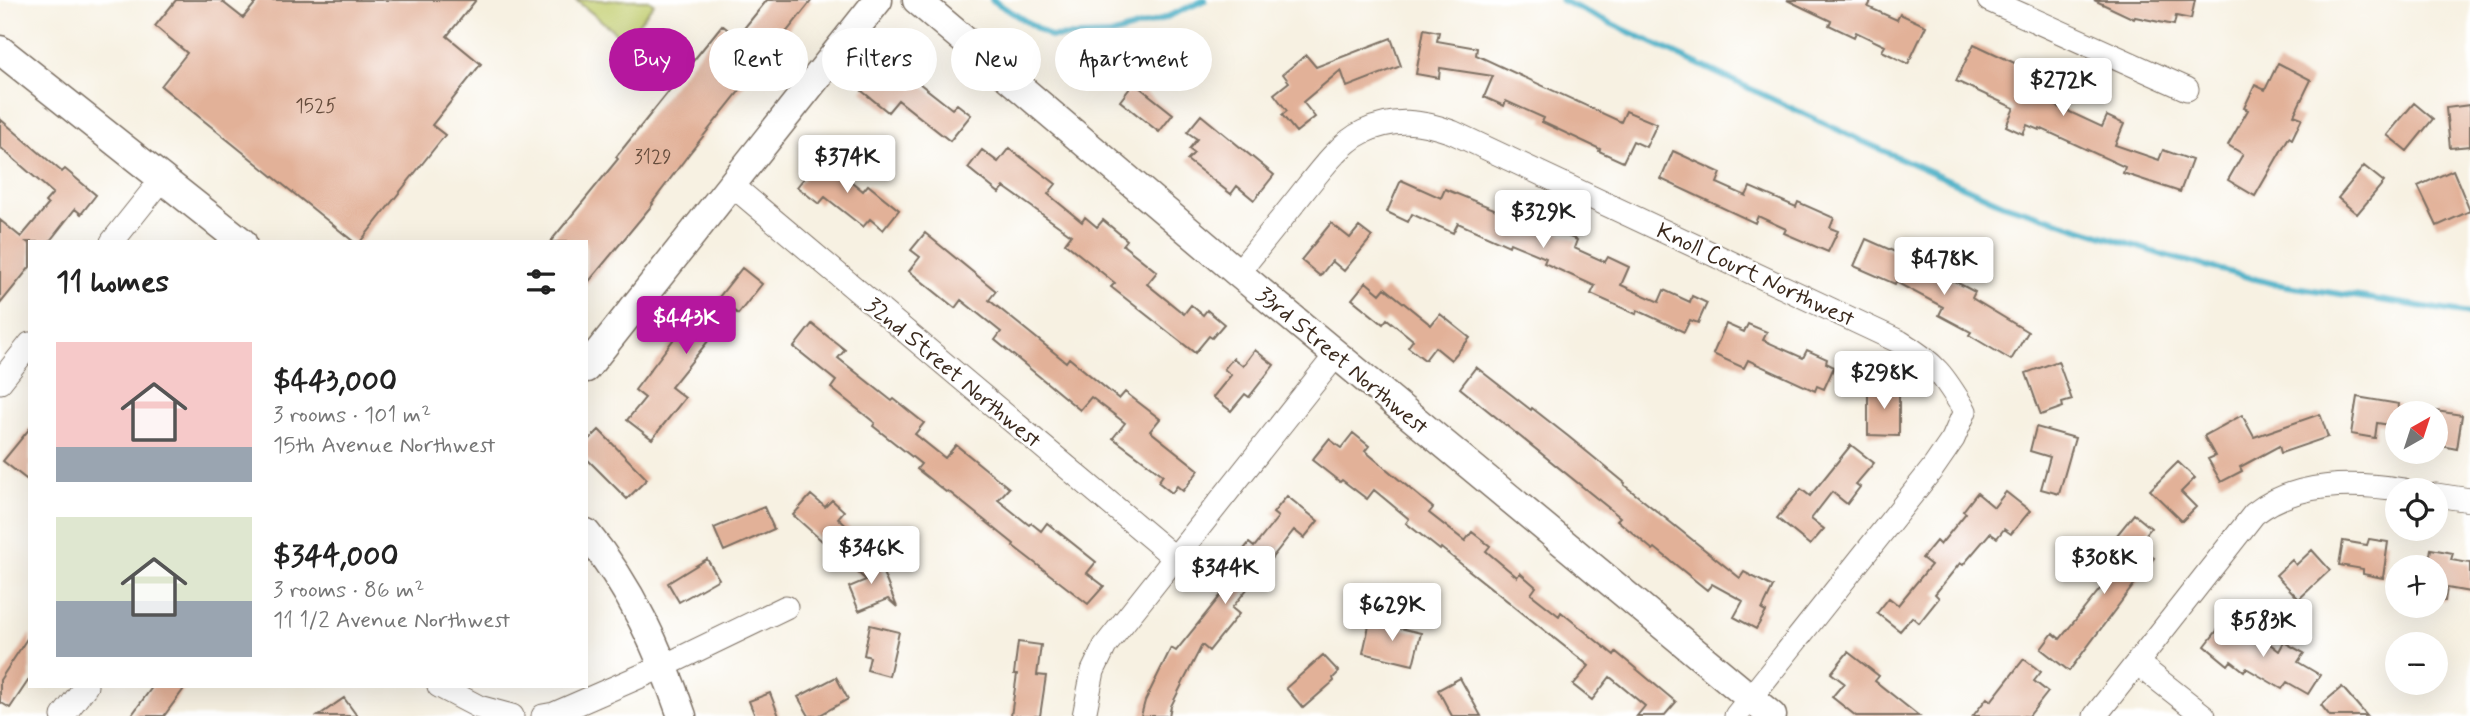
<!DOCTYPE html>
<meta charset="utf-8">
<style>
:root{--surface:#fff;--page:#f6f6f6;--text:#222;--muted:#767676;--accent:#b5179e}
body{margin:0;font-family:Mynerve,sans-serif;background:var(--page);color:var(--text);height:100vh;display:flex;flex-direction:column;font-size:26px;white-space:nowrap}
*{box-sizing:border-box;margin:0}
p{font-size:23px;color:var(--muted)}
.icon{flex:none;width:38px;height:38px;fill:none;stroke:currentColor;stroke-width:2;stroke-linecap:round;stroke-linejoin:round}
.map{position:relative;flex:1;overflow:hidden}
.sheet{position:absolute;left:28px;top:240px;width:560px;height:448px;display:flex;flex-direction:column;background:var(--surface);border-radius:0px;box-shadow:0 7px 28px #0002}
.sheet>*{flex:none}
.top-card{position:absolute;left:609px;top:28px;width:665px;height:63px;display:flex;gap:14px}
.needle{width:46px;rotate:39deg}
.fabs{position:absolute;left:2385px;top:401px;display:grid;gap:14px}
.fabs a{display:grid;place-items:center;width:63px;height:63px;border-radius:50%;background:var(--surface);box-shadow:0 7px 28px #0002;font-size:35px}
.price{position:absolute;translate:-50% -60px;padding:0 16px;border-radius:7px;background:#fff;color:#222;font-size:23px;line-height:46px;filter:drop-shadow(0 2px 4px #0008)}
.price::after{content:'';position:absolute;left:50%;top:42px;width:21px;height:16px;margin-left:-10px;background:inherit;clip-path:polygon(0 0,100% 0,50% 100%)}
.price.active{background:var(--accent);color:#fff}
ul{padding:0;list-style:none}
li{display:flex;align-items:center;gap:21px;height:175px;padding:0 28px}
li span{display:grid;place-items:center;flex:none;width:196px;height:140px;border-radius:0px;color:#555}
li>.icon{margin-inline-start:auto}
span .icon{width:84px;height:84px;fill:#fffc;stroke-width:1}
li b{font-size:30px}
h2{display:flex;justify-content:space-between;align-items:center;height:84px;padding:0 28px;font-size:30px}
.pill{padding:0 24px;border-radius:32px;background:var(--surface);box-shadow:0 7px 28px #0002;font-size:24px;line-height:63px}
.pill.active{background:var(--accent);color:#fff}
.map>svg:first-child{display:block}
.green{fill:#c2ce70;stroke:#7e7c47;stroke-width:2}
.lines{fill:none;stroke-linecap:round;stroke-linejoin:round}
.stream{stroke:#46aec5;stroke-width:6}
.building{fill:#e2b198}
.minor-casing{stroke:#7d7063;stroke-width:25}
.tertiary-casing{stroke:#7d7063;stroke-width:31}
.minor{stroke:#fff;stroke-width:23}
.tertiary{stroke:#fff;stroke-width:28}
.labels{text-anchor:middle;stroke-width:5;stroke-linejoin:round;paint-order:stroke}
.number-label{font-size:19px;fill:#654c3c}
.street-label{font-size:23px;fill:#3b2a1e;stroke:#fff}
</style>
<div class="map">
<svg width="2470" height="716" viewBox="0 0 2470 716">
<rect width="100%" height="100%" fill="#fff"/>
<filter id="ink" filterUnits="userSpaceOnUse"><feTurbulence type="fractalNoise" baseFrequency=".0143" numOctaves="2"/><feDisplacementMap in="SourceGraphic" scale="14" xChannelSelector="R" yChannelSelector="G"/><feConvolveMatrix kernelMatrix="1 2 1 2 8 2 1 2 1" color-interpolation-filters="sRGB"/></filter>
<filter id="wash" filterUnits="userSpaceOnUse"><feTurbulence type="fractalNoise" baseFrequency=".00686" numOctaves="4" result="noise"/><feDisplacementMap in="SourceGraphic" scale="28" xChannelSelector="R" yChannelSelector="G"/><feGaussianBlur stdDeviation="1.57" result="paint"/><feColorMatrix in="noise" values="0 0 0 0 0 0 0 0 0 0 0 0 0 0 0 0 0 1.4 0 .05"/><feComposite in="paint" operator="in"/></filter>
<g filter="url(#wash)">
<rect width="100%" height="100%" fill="#f7f1e2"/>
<path class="green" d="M576 0H649L654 4 625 40Z"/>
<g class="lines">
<path class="stream" d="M992 0 1051 37 1110 35 1160 20 1205 0
M1561 0 1864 142 2003 204 2163 255 2275 284 2470 314"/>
</g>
<g id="blocks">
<path class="building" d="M176 0H220L243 18 258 0H476L447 36 481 64 432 125 445 135 360 242H354L161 86 187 53 155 26Z
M767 0H812L689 154 652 203 653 204 586 285V242H550L618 159 616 157 722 25 737 37Z
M1787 0H1872L1868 7 1897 20 1900 14 1926 26 1908 64 1882 51 1885 46 1856 32 1854 37 1829 25 1831 21Z
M2094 0H2195L2191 19 2176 16 2174 25 2135 17 2134 19Z
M1424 29 1439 32 1437 41 1477 48 1476 55 1621 122 1626 111 1657 124 1646 147 1633 141 1623 162 1599 151 1600 149 1542 122 1544 118 1506 101 1504 106 1484 97 1493 76 1440 68 1439 78 1416 74Z
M1391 38 1401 66 1347 87 1341 70 1303 102 1315 117 1296 132 1282 115 1287 111 1274 94 1289 82 1283 74 1306 55 1316 67Z
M1974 44 2055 82 2046 101 2102 127 2107 116 2124 124 2115 145 2159 160 2163 150 2192 160 2180 192 2123 173 2125 167 2040 128 2039 130 2027 125 2023 134 2006 126 2014 108 1956 81Z
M908 63 924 77 919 83 952 109 957 104 971 115 950 141 898 100 888 112 862 91 879 69 894 81Z
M2278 63 2311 80 2294 115 2302 118 2292 139 2289 137 2255 196 2228 180 2243 154 2228 145 2248 110 2244 108 2255 85 2265 90Z
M1134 83 1173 114 1159 132 1120 101Z
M2414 103 2433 119 2407 151 2387 135Z
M2470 105V146L2450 148 2446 108Z
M1201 115 1274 175 1254 200 1237 186 1231 194 1187 160 1194 153 1189 149 1197 139 1187 132Z
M0 119 62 172 65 169 96 195 81 214 75 209 49 242H27L30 244V267L0 304V220L21 237 48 205 45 202 53 193 0 147Z
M1009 148 1056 184 1048 194 1082 222 1085 217 1097 227 1103 220 1127 240 1123 245 1157 272 1147 284 1184 314 1191 305 1203 315 1207 310 1224 324 1212 338 1209 336 1195 353 1111 287 1115 283 1065 243 1071 235 1004 187 999 193 968 168 982 150 998 162Z
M1673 151 1721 173 1717 183 1746 196 1750 187 1796 207 1798 202 1834 218 1830 228 1838 231 1828 252 1784 233 1786 229 1758 216 1755 223 1661 179Z
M821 157 863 191 868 185 899 210 883 230 870 219 863 227 825 197 819 204 797 187Z
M2364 166 2384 182 2357 214 2338 198Z
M2453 170 2470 211 2437 226 2418 186Z
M1401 180 1441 198 1445 189 1506 214 1507 211 1577 240 1574 248 1605 262 1608 257 1629 267 1621 285 1659 302 1664 290 1690 302 1692 296 1707 303 1698 323 1690 320 1684 332 1637 310 1636 314 1591 294 1595 286 1544 263 1546 258 1510 243 1509 246 1458 223 1453 233 1412 214 1408 222 1387 212Z
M1331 223 1350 238 1359 227 1372 237 1344 271 1332 261 1320 276 1301 260Z
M925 233 996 291 989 300 1066 362 1069 358 1119 399 1125 392 1160 419 1150 431 1199 470 1183 491 1177 486 1172 493 1158 482 1163 475 1113 438 1125 423 1091 397 1080 410 995 340 1001 332 961 300 955 308 909 271 920 257 911 250Z
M1866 239 1922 264 1975 292 1972 298 2028 332 2011 360 1969 335 1971 332 1939 315 1943 307 1896 282 1895 284 1854 266Z
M742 268 762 284 738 314 733 310 671 387 685 398 652 439 627 420 645 398 635 390 696 310 704 316Z
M1366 282 1380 294 1385 288 1431 325 1440 314 1470 338 1451 360 1435 347 1425 360 1408 347 1413 340 1387 319 1383 324 1352 299Z
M812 324 845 350 838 358 892 401 894 399 924 423 915 434 945 458 956 445 1009 488 998 500 1029 525 1031 523 1041 531 1047 523 1096 562 1087 573 1104 586 1088 604 1013 546 1014 544 948 491 946 492 917 469 921 464 873 426 875 423 831 388 836 381 794 347Z
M1726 324 1744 332 1748 324 1767 332 1763 340 1803 358 1807 350 1827 359 1826 363 1834 367 1824 389 1817 386 1815 391 1748 360 1744 368 1713 354Z
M1255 350 1274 365 1249 397 1245 394 1231 411 1213 397 1231 375 1224 369 1233 358 1243 366Z
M2058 361 2072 400 2062 403 2063 407 2041 415 2026 373Z
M1476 367 1531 410 1532 408 1569 437 1625 483 1624 485 1740 578 1744 572 1773 587 1762 610 1766 612 1756 629 1734 617 1743 601 1712 584 1707 590 1655 548 1653 550 1617 520 1620 517 1460 388Z
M1868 386 1899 387V436L1868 435Z
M2357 397 2399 404 2396 426 2377 423 2375 438 2351 434Z
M2436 411 2462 415 2457 449 2436 445Z
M2320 414 2328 437 2281 453 2279 446 2240 467 2242 471 2221 482 2208 459 2215 456 2204 436 2242 415 2254 437Z
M2036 427 2075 438 2059 494 2041 489 2050 457 2030 451Z
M30 428V482L3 461Z
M599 430 647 479 627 499 586 458V443Z
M1353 433 1369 446 1365 451 1433 508 1429 513 1465 541 1472 532 1490 546 1486 551 1517 577 1520 573 1536 587 1531 594 1559 616 1561 612 1614 655 1616 652 1676 702 1664 716H1637L1645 706 1610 677 1592 700 1573 685 1589 666 1441 548 1440 550 1406 523 1409 519 1374 490 1367 499 1342 480 1340 482 1312 460 1329 439 1341 448Z
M1851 445 1874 463 1856 484 1860 487 1847 504 1832 492 1811 519 1824 529 1810 545 1777 518 1801 489 1810 496Z
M2178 462 2195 478 2181 492 2196 507 2182 521 2150 490Z
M2006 492 2030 511 2011 534 2004 529 1997 538 1990 533 1963 565 1960 563 1935 594 1939 598 1919 623 1912 617 1900 631 1877 613 1889 598 1898 605 1931 565 1922 558 1936 541 1940 545 1966 513 1963 511 1977 493 1994 507Z
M811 495 825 507 832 500 844 511 838 518 857 536 839 556 793 515Z
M1287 496 1318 521 1304 538 1294 530 1232 608 1239 614 1209 651 1202 645 1171 706 1169 716H1141L1145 701 1171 648 1176 651 1230 584 1222 577 1249 543 1254 547 1278 517 1273 513Z
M764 507 774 529 724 551 714 528Z
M2134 514 2151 528 2137 545 2154 558 2069 671 2041 649 2053 633 2060 639 2124 559 2108 546Z
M2369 539 2388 542 2383 578 2363 574V569L2339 565 2343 541 2367 545Z
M2431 549 2453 553 2451 560 2470 563V592L2447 588 2445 601H2436V567H2428Z
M2312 550 2330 570 2299 599 2276 575 2292 560 2296 565Z
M877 558 897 607 888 599 859 611 849 587 866 580 853 568Z
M707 559 719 579 679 602 668 583Z
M1370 621 1421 633 1413 665 1363 653Z
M2223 623 2243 639 2251 629 2279 651 2284 642 2304 653 2298 662 2320 675 2308 694 2287 682 2282 689 2246 668 2244 671 2231 661 2228 665 2205 646Z
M870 625 899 632 889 676 867 670 870 657 864 655Z
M30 634V678L10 708 0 702V680Z
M1018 642 1041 645 1037 675 1046 676 1040 716H1011L1017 674H1014Z
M1848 652 1879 676 1875 681 1919 716H1856L1832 697 1844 683 1831 673Z
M1323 655 1339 672 1333 678 1334 681 1303 708 1286 688Z
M2024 659 2041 672 2034 681 2048 692 2029 716H1973L1987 698 1991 701Z
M836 677 848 699 818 716H809L798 697Z
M1460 678 1481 716H1452L1438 690Z
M153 686H186L164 716H131Z
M2342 687 2367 716H2330L2321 705Z
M770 693 779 716H755L749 701Z
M344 698 357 716H318Z"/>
</g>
</g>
<g filter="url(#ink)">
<use href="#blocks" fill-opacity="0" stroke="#7d7063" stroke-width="2"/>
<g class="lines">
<g class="minor-casing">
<path id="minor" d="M1989 0 2187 89
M733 186 1175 558
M112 242 163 178
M1238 273C1258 248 1279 222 1299 197 1315 177 1339 143 1363 132 1394 117 1421 121 1452 132L1900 342C1935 363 1944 376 1965 411L1953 439 1933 468 1736 716
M0 382 30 344
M2436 495 2470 500
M2137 663 2204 716
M439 686 479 707 512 716
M63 716 86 686
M543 716 554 714 664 666 786 607
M1084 716 1093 671 1105 646 1336 355
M2095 716 2254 514C2296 481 2353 482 2404 490"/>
</g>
<g class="tertiary-casing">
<path id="tertiary" d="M917 0 1238 273 1772 716
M0 50 242 242
M586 368 878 0
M586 533C631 587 659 650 682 716"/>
</g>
<use href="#minor" class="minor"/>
<use href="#tertiary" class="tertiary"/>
</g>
</g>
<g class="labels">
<g class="number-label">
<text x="316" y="112">1525</text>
<text x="653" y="163">3129</text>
</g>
<g class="street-label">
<text transform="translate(1756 274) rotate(25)" y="8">Knoll Court Northwest</text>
<text transform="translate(1343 360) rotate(40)" y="8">33rd Street Northwest</text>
<text transform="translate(954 372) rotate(40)" y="8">32nd Street Northwest</text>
</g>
</g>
</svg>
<div class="fabs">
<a><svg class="needle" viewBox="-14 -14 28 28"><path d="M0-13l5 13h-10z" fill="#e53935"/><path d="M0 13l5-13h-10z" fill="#767676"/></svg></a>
<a><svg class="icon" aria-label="locate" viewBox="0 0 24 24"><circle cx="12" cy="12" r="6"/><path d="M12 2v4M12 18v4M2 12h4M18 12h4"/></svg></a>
<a>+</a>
<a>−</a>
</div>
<b class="price" style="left:2063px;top:118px">$272K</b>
<b class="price" style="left:847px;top:195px">$374K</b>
<b class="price" style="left:1543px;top:250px">$329K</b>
<b class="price" style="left:1944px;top:297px">$478K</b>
<b class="price active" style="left:686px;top:356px">$443K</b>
<b class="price" style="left:1884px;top:411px">$298K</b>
<b class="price" style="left:871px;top:586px">$346K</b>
<b class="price" style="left:2104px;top:596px">$308K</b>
<b class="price" style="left:1225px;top:606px">$344K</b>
<b class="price" style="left:1392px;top:643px">$629K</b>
<b class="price" style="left:2263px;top:659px">$583K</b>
<div class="top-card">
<a class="pill active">Buy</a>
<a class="pill">Rent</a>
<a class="pill">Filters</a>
<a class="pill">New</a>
<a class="pill">Apartment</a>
</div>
<section class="sheet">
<h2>11 homes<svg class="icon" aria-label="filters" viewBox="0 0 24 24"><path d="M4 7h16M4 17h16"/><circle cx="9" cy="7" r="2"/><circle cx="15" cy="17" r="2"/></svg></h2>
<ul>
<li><span style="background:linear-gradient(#f6c9c9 75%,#9aa5b1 0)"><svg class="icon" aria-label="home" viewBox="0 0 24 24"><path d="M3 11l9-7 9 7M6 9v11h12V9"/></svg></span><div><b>$443,000</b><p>3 rooms · 101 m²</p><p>15th Avenue Northwest</p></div></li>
<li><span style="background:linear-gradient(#dfe7d0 60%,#9aa5b1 0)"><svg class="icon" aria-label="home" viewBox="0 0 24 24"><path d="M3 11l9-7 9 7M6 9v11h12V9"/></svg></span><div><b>$344,000</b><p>3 rooms · 86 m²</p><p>11 1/2 Avenue Northwest</p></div></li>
</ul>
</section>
</div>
